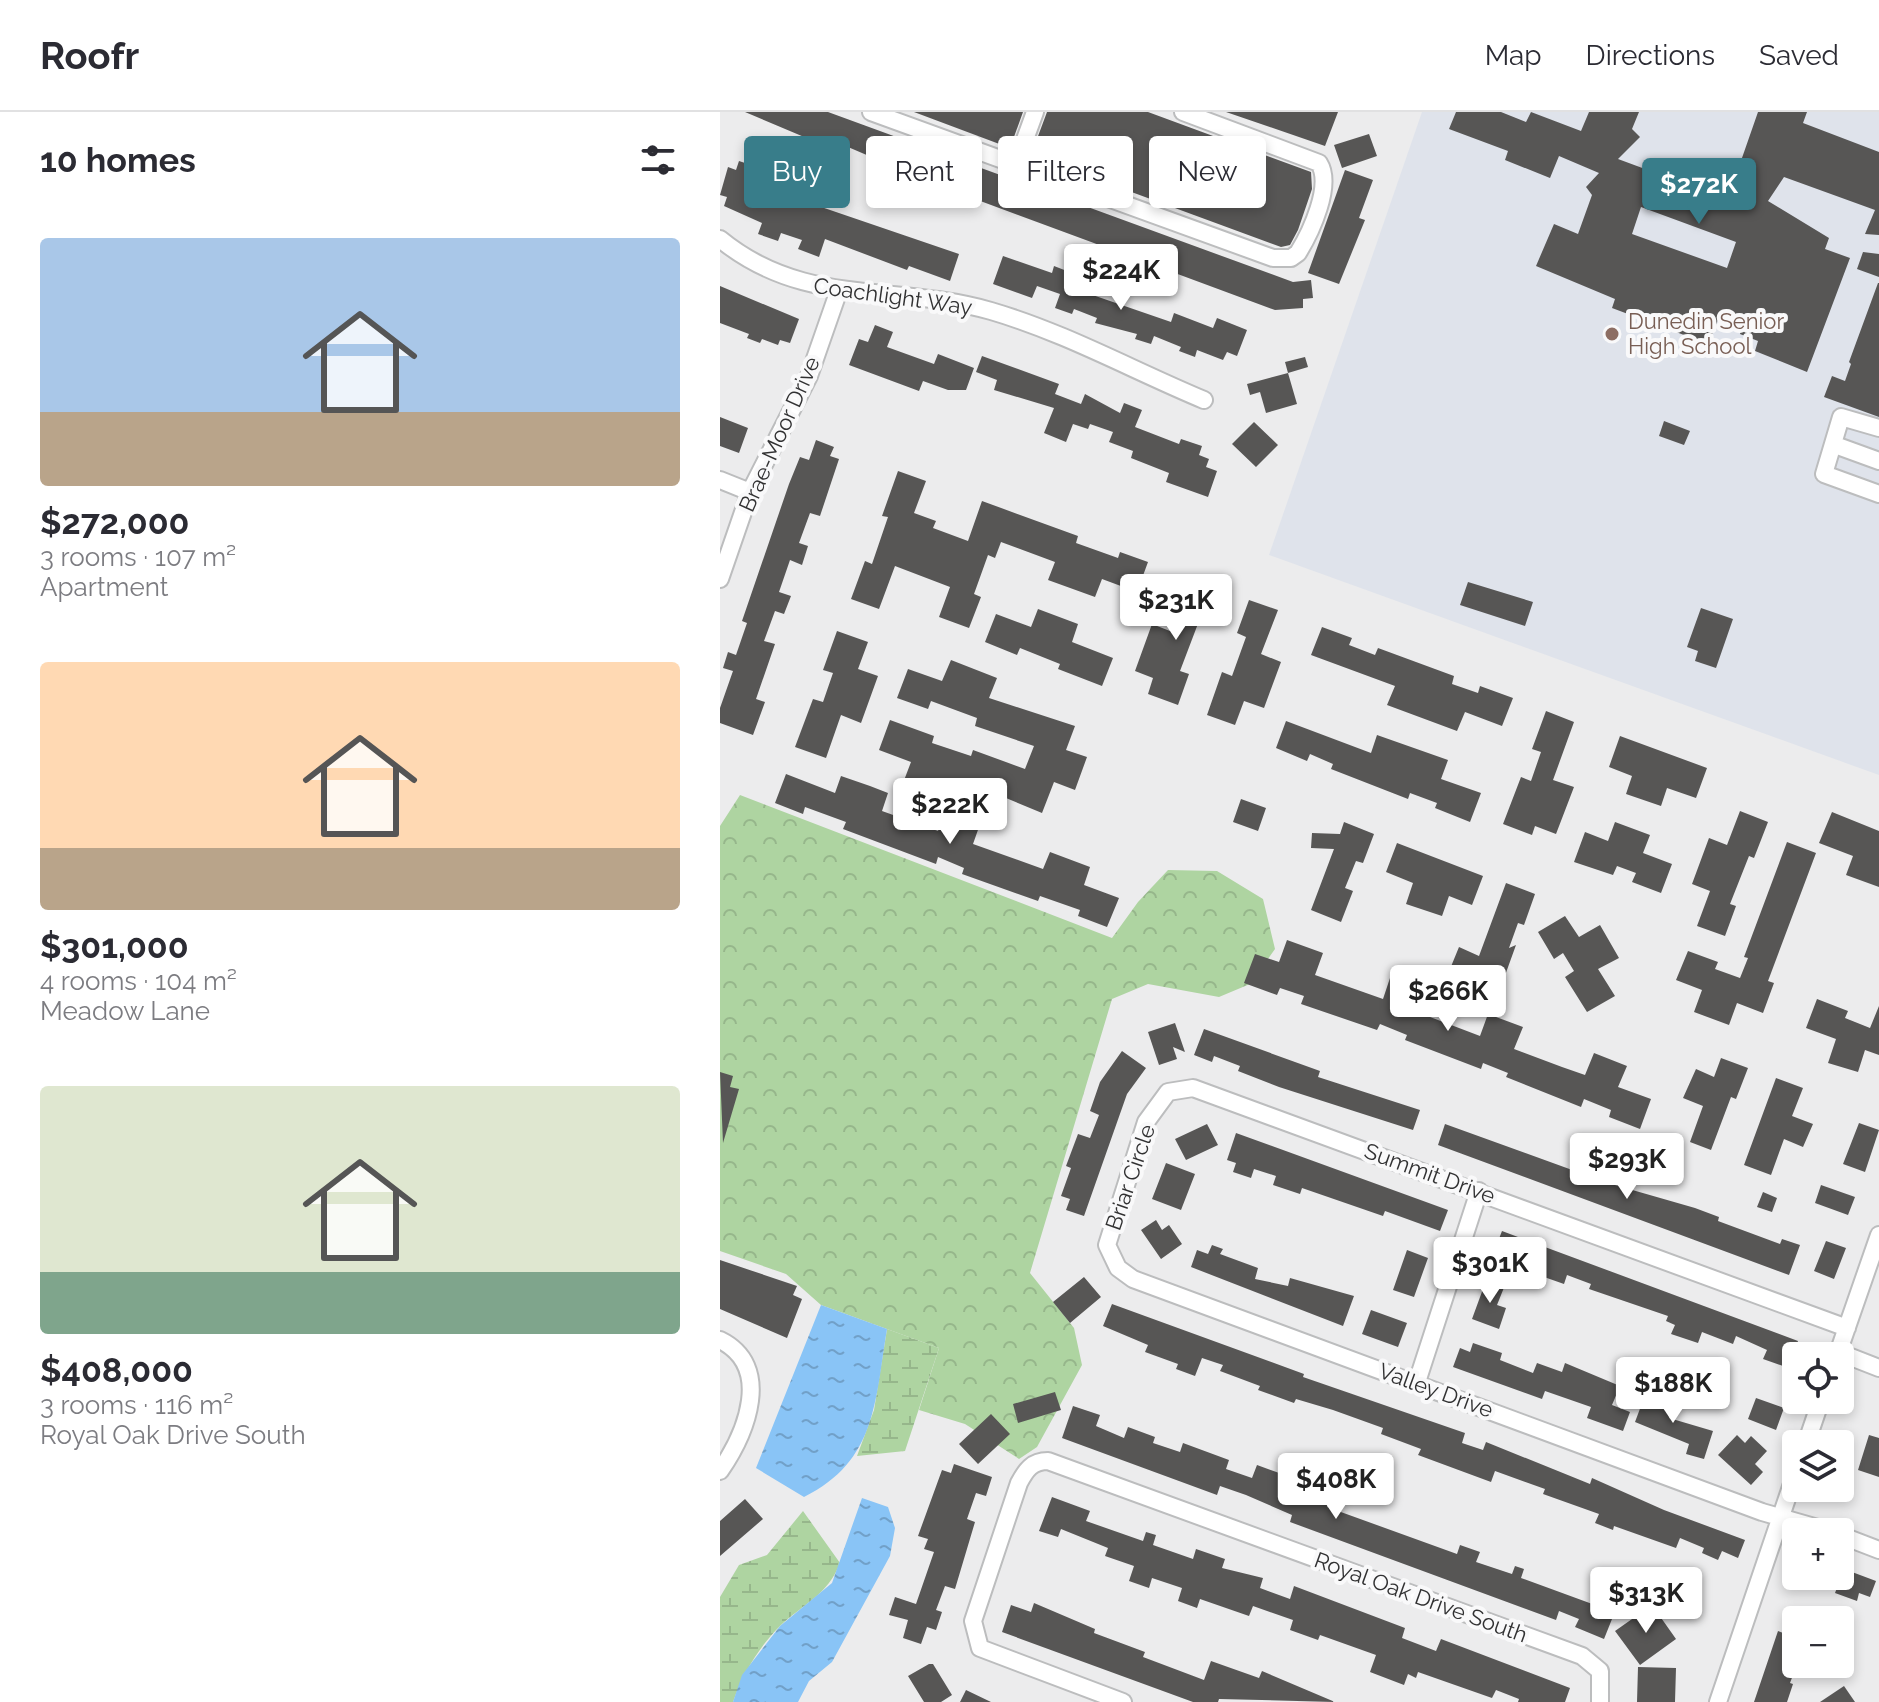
<!DOCTYPE html>
<meta charset="utf-8">
<style>
:root{--surface:#fff;--page:#f2f2f3;--text:#2b2b33;--muted:#7c7c81;--line:#e1e1e2;--accent:#387d8a}
body{margin:0;font-family:Raleway,sans-serif;background:var(--page);color:var(--text);height:100vh;display:flex;flex-direction:column;font-size:30px;white-space:nowrap}
*{box-sizing:border-box;margin:0}
p{font-size:26px;color:var(--muted)}
.icon{flex:none;width:44px;height:44px;fill:none;stroke:currentColor;stroke-width:2;stroke-linecap:round;stroke-linejoin:round}
.map{position:relative;flex:1;overflow:hidden}
.sheet{display:flex;flex-direction:column;background:var(--surface);width:720px}
.sheet>*{flex:none}
.hud{position:absolute;left:24px;top:24px;width:760px;height:72px;display:flex;gap:16px}
.buttons{position:absolute;left:1062px;top:1230px;display:grid;gap:16px}
.buttons a{display:grid;place-items:center;width:72px;height:72px;border-radius:8px;background:var(--surface);box-shadow:0 4px 12px #0003;font-size:40px}
.price{position:absolute;translate:-50% -68px;padding:0 18px;border-radius:8px;background:#fff;color:#222;font-size:26px;line-height:52px;filter:drop-shadow(0 2px 4px #0008)}
.price::after{content:'';position:absolute;left:50%;top:48px;width:24px;height:18px;margin-left:-12px;background:inherit;clip-path:polygon(0 0,100% 0,50% 100%)}
.price.on{background:var(--accent);color:#fff}
ul{padding:0;list-style:none}
li{display:grid;align-content:center;gap:16px;height:424px;padding:0 40px}
li span{display:grid;place-items:center;height:248px;border-radius:8px;color:#555}
li>.icon{margin-inline-start:auto}
span .icon{width:144px;height:144px;fill:#fffc;stroke-width:1}
li b{font-size:34px}
h2{display:flex;justify-content:space-between;align-items:center;height:96px;padding:0 40px;font-size:34px}
.pill{padding:0 28px;border-radius:8px;background:var(--surface);box-shadow:0 4px 12px #0003;font-size:28px;line-height:72px}
.pill.on{background:var(--accent);color:#fff}
header{display:flex;align-items:center;gap:48px;box-sizing:border-box;height:112px;padding:0 40px;background:var(--surface);border-bottom:2px solid var(--line)}
header strong{font-size:38px}
nav{display:flex;gap:44px;margin-inline-start:auto;font-size:28px}
main{display:flex;flex:1;min-height:0}
.map>svg:first-child{display:block}
.built{fill:#dfe3eb}
.forest{fill:url(#forest-crowns)}
.wetland{fill:url(#wetland-marsh)}
.water{fill:url(#water-ripples)}
.building{fill:#575655;fill-rule:evenodd}
.lines{fill:none;stroke-linecap:round;stroke-linejoin:round}
.minor-casing{stroke:#bcbdbe;stroke-width:20}
.minor{stroke:#fff;stroke-width:16}
.education-dot{fill:#8d6e63;stroke:#f9f9fa;stroke-width:3}
.labels{text-anchor:middle;stroke-width:8;stroke-linejoin:round;paint-order:stroke}
.street-label{font-size:22px;fill:#323233;stroke:#f9f9fa}
.education-label{font-size:22px;fill:#785e54;stroke:#f9f9fa;text-anchor:start}
</style>
<header>
<strong>Roofr</strong>
<nav><a>Map</a><a>Directions</a><a>Saved</a></nav>
</header>
<main>
<section class="sheet">
<h2>10 homes<svg class="icon" aria-label="filters" viewBox="0 0 24 24"><path d="M4 7h16M4 17h16"/><circle cx="9" cy="7" r="2"/><circle cx="15" cy="17" r="2"/></svg></h2>
<ul>
<li><span style="background:linear-gradient(#a9c7e8 70%,#b9a48a 0)"><svg class="icon" aria-label="home" viewBox="0 0 24 24"><path d="M3 11l9-7 9 7M6 9v11h12V9"/></svg></span><div><b>$272,000</b><p>3 rooms · 107 m²</p><p>Apartment</p></div></li>
<li><span style="background:linear-gradient(#ffd9b3 75%,#b9a48a 0)"><svg class="icon" aria-label="home" viewBox="0 0 24 24"><path d="M3 11l9-7 9 7M6 9v11h12V9"/></svg></span><div><b>$301,000</b><p>4 rooms · 104 m²</p><p>Meadow Lane</p></div></li>
<li><span style="background:linear-gradient(#dfe7d0 75%,#7fa58c 0)"><svg class="icon" aria-label="home" viewBox="0 0 24 24"><path d="M3 11l9-7 9 7M6 9v11h12V9"/></svg></span><div><b>$408,000</b><p>3 rooms · 116 m²</p><p>Royal Oak Drive South</p></div></li>
</ul>
</section>
<div class="map">
<svg width="1159" height="1590" viewBox="0 0 1159 1590">
<defs>
<pattern id="forest-crowns" width="20" height="18" patternUnits="userSpaceOnUse" patternTransform="scale(2)"><rect width="20" height="18" fill="#aed4a1"/><path d="M2 6a3 3 0 1 1 6 0M12 15a3 3 0 1 1 6 0" fill="none" stroke="#96b68b"/></pattern>
<pattern id="wetland-marsh" width="20" height="14" patternUnits="userSpaceOnUse" patternTransform="scale(2)"><rect width="20" height="14" fill="#aed4a1"/><path d="M1 5h8M5 5V1M11 12h8M15 12V8" fill="none" stroke="#96b68b"/></pattern>
<pattern id="water-ripples" width="26" height="14" patternUnits="userSpaceOnUse" patternTransform="scale(2)"><rect width="26" height="14" fill="#89c4f6"/><path d="M2 4q2-2 4 0t4 0M15 11q2-2 4 0t4 0" fill="none" stroke="#71a0c8"/></pattern>
</defs>
<rect width="100%" height="100%" fill="#ececed"/>
<path class="built" d="M702 0H1159V663L549 443Z"/>
<path class="forest" d="M20 683 392 826 418 790 448 758 497 759 543 787 555 837 530 872 499 885 428 872 392 887 310 1161 354 1216 362 1253 317 1335 299 1347 245 1312 199 1298 219 1236 101 1193 66 1162 0 1139V714Z"/>
<path class="wetland" d="M167 1217 219 1236 185 1339 137 1344 154 1298Z
M83 1399 120 1451C108 1483 83 1492 60 1514 38 1536 23 1562 13 1590H0V1485L19 1453 47 1443Z"/>
<path class="water" d="M101 1193 167 1217C155 1288 157 1349 84 1385L36 1356Z
M142 1386 168 1395 175 1416 170 1444 112 1550 89 1569 78 1590H13L22 1563 60 1514 112 1471Z"/>
<path class="building" d="M25 0H108L573 170 591 168 593 186 583 187V196L555 198 228 77 226 82 179 65 180 61 154 51 156 47 114 29 113 32 98 26 96 30Z
M194 0H303L290 36Z
M327 0H428L591 60 592 77 578 118 570 133 561 135 311 43Z
M506 0H618L605 34Z
M736 0H781L806 10 811 0 861 19 869 0H919L912 17 920 25 898 47 944 64 950 50 974 58 976 52 1015 66 1038 0H1087L1083 11 1159 40V123L1145 122 1155 98 1064 65 1048 89 1109 126 1105 137 1130 146 1087 260 1035 239 1038 229 1020 222 1022 214 999 205 988 232 892 196 895 187 816 154 834 112 858 122 872 83 866 75 879 61 839 44 830 66 785 48 788 39 729 17ZM921 95 1016 130 1007 156 912 122Z
M649 22 657 44 622 56 614 33Z
M19 49 37 55 31 71 239 142 230 169 189 154 187 158 105 127 99 145 78 137 82 128 61 121 58 129 38 122 42 111 4 94 7 85 0 83 8 55 16 58Z
M625 58 653 68 639 106 645 108 619 172 588 161Z
M1143 140 1159 142V165L1137 157Z
M283 144 332 161 334 154 365 166 361 179 451 210 454 201 493 216 497 206 527 218 517 244 507 240 503 248 477 238 475 245 459 239 461 235 434 224 431 232 415 227 417 222 375 211 377 206 354 197 352 202 335 196 340 182 317 174 312 186 273 172Z
M1158 171H1159V305L1104 285 1112 264 1125 269 1131 252 1129 250Z
M0 174 79 207 70 231 60 228 58 233 42 227 40 231 27 226 29 222 0 211Z
M155 213 173 220 167 235 214 252 218 242 254 256 246 278H228L203 269 199 279 129 253 139 227 148 230Z
M262 244 339 272 335 282 361 292 365 282 400 301 404 291 422 298 415 315 459 332 461 327 482 334 479 343 489 347 486 355 497 359 488 385 446 370 449 361 411 346 413 339 389 330 393 320 370 312 368 317 353 312 346 330 324 321 334 296 274 278 277 268 256 260Z
M585 245 588 255 568 261 565 250Z
M568 261 577 292 546 301 540 280 530 283 527 272Z
M0 305 28 316 19 341 0 334Z
M944 309 970 319 964 333 939 324Z
M534 310 558 333 536 355 512 332Z
M96 328 114 335 110 344 119 347 100 404 90 401 79 431 88 434 82 453 70 448 59 480 71 484 64 502 55 499 44 529 55 532 36 587 45 590 33 623 0 611V596L13 559 3 556 8 540 16 543 27 511 22 509 69 372 80 345 89 348Z
M178 359 206 369 194 401 216 409 213 416 248 429 262 389 358 424 356 431 398 446 400 440 428 450 417 480 382 467 375 485 328 468 335 450 281 430 275 446 268 443 254 482 261 485 249 516 219 505 230 475 175 454 159 497 131 487 145 449 152 452 168 405 162 404Z
M470 465 500 476 487 511 479 509 460 559 469 562 458 593 428 582 433 566 415 559 432 512 450 519Z
M748 470 813 490 805 514 740 493Z
M529 488 558 498 541 542 561 550 544 596 524 589 515 613 487 603 502 560 512 564 526 525 517 521Z
M981 496 1013 507 996 556 975 549 978 539 967 535Z
M318 497 358 512 352 530 393 546 382 574 338 557 340 552 300 536 297 543 265 530 276 502 311 515Z
M602 515 632 526 629 533 655 543 658 536 734 564 732 572 758 581 760 574 793 586 782 614 745 600 737 619 667 593 675 574 591 543Z
M117 519 148 530 138 557 158 564 141 611 121 603 106 646 75 635 93 587 103 590 113 561 103 558Z
M231 548 277 566 269 586 355 614 346 638 367 645 355 678 334 670 322 701 238 666 230 688 183 671 191 650 159 638 170 608 214 624 212 631 251 644 253 638 305 657 314 634 255 614 257 606 211 589 208 597 177 586 188 557 222 569Z
M826 599 854 610 833 668 854 675 836 722 815 714 812 723 783 712 801 665 811 669 821 640 812 637Z
M566 609 651 641 657 623 728 648 721 667 761 681 750 710 715 696 717 691 690 681 688 687 611 657 613 652 590 642 587 649 556 636Z
M900 624 987 656 976 686 947 676 941 694 906 682 912 664 889 655Z
M66 662 115 681 121 664 150 674 168 681 162 699 218 719 224 702 259 715 253 732 323 757 330 740 370 755 364 773 399 786 387 815 358 804 360 798 320 784 318 789 242 762 244 756 218 745 216 752 123 717 126 710 85 695 83 702 55 691Z
M521 687 546 696 538 719 513 710Z
M1020 699 1048 710 1034 746 1029 744 1010 792 1016 794 1005 824 977 814 990 779 972 772 989 726 1007 733Z
M1112 700 1159 719V775L1126 763 1133 744 1099 731Z
M624 710 654 722 643 751 636 749 625 776 633 779 621 810 591 798 614 737 591 736 592 721 620 722Z
M895 710 930 723 923 741 952 752 941 781 912 770 916 761 897 754 893 763 854 750 865 720 888 729Z
M1067 730 1096 741 1048 869 1054 871 1043 901 1017 891 1009 913 974 900 982 878 956 868 968 839 998 850 995 857 1020 866 1028 846 1024 845Z
M677 731 763 764 752 793 729 784 722 804 686 792 693 771 666 760Z
M786 771 815 782 804 813 798 811 789 836 796 833 783 869 744 855 742 862 730 857 739 835 759 844Z
M845 804 859 825 880 813 899 846 878 857 895 884 867 900 845 865 854 859 843 841 834 847 818 820Z
M567 828 603 841 595 863 663 887 670 866 705 879 697 900 760 924 768 902 803 915 794 937 842 955 865 963 874 941 907 954 898 975 931 987 920 1017 889 1005 891 998 864 987 861 995 786 965 788 961 763 951 761 957 685 928 687 923 660 912 657 918 581 892 584 884 560 876 557 883 524 871 535 842 559 850Z
M1097 887 1128 899 1125 906 1150 916 1159 894V943L1145 938 1138 960 1108 951 1116 927 1086 916Z
M455 911 465 940 453 935 457 947 439 953 428 920Z
M484 917 600 959 598 965 700 998 693 1018 559 975 518 959 520 954 494 944 492 950 474 943Z
M402 939 426 956 407 982 364 1104 346 1098 350 1087 341 1084 351 1056 346 1054 358 1022 370 1026 379 1003 370 999 380 970Z
M1001 946 1028 956 1016 987 1011 985 991 1038 970 1030 983 994 963 986 976 957 994 965Z
M0 960 13 964 10 975 19 977 3 1031Z
M1056 966 1083 976 1072 1004 1093 1012 1083 1035 1064 1027 1051 1063 1024 1053Z
M1139 1011 1159 1018 1145 1060 1123 1052Z
M487 1012 498 1033 466 1048 455 1027Z
M725 1012 888 1071 975 1096 999 1105 998 1109 1060 1132 1062 1127 1080 1133 1069 1163 718 1033Z
M516 1021 728 1098 720 1119 665 1099 663 1104 582 1076 580 1082 553 1073 556 1064 534 1057 531 1066 513 1060 516 1051 507 1048Z
M446 1051 475 1062 461 1098 432 1087Z
M1101 1073 1135 1085 1128 1103 1095 1091Z
M1043 1080 1057 1086 1052 1100 1037 1095Z
M436 1108 442 1118 449 1113 462 1132 441 1147 421 1118Z
M782 1119 1078 1229 1069 1256 1043 1247 1047 1238 1016 1224 1013 1232 982 1220 978 1231 951 1222 955 1213 946 1209 948 1204 869 1177 871 1172 847 1163 844 1172 790 1153 793 1144 775 1137Z
M1106 1129 1126 1136 1114 1167 1094 1159Z
M492 1133 503 1137 500 1142 538 1156 535 1167 568 1174 570 1166 634 1184 623 1214 471 1155 477 1138 488 1142Z
M687 1138 708 1146 694 1185 673 1178Z
M0 1148 77 1174 73 1183 82 1187 67 1226 0 1197Z
M364 1165 381 1185 350 1211 333 1190Z
M767 1166 785 1173 777 1193 786 1196 779 1217 752 1207Z
M392 1192 584 1262 583 1265 745 1321 742 1331 763 1338 766 1330 870 1372 872 1366 944 1398 1025 1428 1018 1446 1002 1439 998 1448 982 1441 984 1436 960 1426 956 1436 894 1414 893 1418 875 1411 879 1402 823 1382 825 1377 775 1359 771 1370 698 1343 701 1337 661 1322 663 1316 613 1298 576 1287 574 1291 538 1278 540 1274 500 1259 503 1253 482 1246 475 1264 456 1257 458 1252 425 1240 428 1233 383 1214Z
M651 1198 687 1211 678 1235 642 1222Z
M753 1231 782 1241 780 1248 813 1261 817 1251 842 1260 845 1251 900 1274 892 1293 910 1300 903 1319 867 1306 871 1295 825 1279 822 1287 733 1255 740 1236 750 1240Z
M927 1278 946 1284 942 1295 952 1299 949 1306 993 1319 984 1347 966 1342 969 1332 915 1310Z
M335 1280 341 1298 298 1311 293 1292Z
M1036 1286 1064 1296 1056 1318 1028 1307Z
M353 1294 380 1303 376 1314 404 1326 408 1315 435 1325 433 1331 460 1340 463 1331 509 1348 506 1357 532 1366 537 1353 576 1367 573 1374 610 1387 607 1395 737 1442 740 1433 760 1440 756 1450 792 1462 795 1454 804 1457 801 1466 875 1493 879 1484 898 1492 884 1527 855 1515 859 1507 839 1499 836 1508 570 1410 572 1403 526 1383 500 1374 497 1383 342 1326Z
M271 1302 290 1322 258 1352 239 1332Z
M1017 1323 1025 1331 1031 1324 1047 1339 1035 1352 1043 1360 1031 1373 998 1343Z
M1149 1323 1159 1326V1365L1138 1358Z
M234 1352 272 1365 266 1384 256 1381 247 1407 255 1410 235 1477 225 1474 216 1498 222 1500 216 1518 207 1515 201 1532 183 1526 188 1508 169 1503 175 1485 196 1492 214 1440 204 1437 208 1427 198 1424 222 1358 231 1361Z
M332 1385 370 1399 366 1409 423 1429 426 1420 436 1423 433 1433 473 1447 476 1437 505 1447 502 1456 543 1466 540 1476 570 1487 574 1474 685 1516 682 1526 716 1539 721 1527 850 1576 845 1590H798L799 1587 776 1578 772 1586 698 1560 696 1566 688 1562 684 1573 650 1560 656 1543 600 1523 598 1528 570 1518 573 1508 533 1494 529 1504 480 1487 477 1496 458 1489 462 1476 432 1466 429 1476 409 1469 414 1454 385 1444 388 1436 341 1417 338 1425 319 1419Z
M25 1387 43 1407 0 1444V1409Z
M1124 1457 1156 1469 1150 1485 1139 1481 1137 1489 1115 1481Z
M314 1491 375 1517 374 1521 425 1540 423 1545 484 1568 491 1549 539 1566 542 1559 615 1590 499 1587 498 1590H473L282 1520 291 1493 311 1500Z
M932 1493 956 1527 920 1553 895 1519Z
M1058 1519 1076 1526V1555L1070 1571 1073 1572 1067 1590H1034Z
M209 1552H213L232 1583 221 1590H204L188 1564Z
M918 1555 956 1556 955 1590H917Z
M1124 1574 1135 1590H1100Z
M246 1578 271 1590H240Z"/>
<g class="lines">
<g class="minor-casing">
<path id="minor" d="M151 0 553 146H571L578 141C591 120 613 73 599 51L463 0
M296 52 315 0
M0 127C84 196 174 171 271 199 346 221 412 258 484 288
M1159 316 1121 305 1104 362 1159 382
M1115 333 1159 349
M0 368 30 380
M0 467 30 380 89 264 119 178
M0 1228C53 1254 27 1320 0 1359
M1118 1240 1159 1256
M1117 1244 1159 1123
M697 1270 759 1079
M1086 1332 1101 1288
M1112 1420 1042 1400 413 1167 398 1156 387 1133 426 1010 448 980 473 976 1127 1216
M1120 1423 1159 1438
M403 1590 260 1536 253 1509 299 1371C306 1358 312 1349 328 1349L862 1544 880 1559V1590
M998 1590 1076 1360"/>
</g>
<use href="#minor" class="minor"/>
</g>
<circle class="education-dot" cx="892" cy="222" r="8"/>
<g class="labels">
<g class="street-label">
<text transform="translate(173 184) rotate(8)" y="8">Coachlight Way</text>
<text transform="translate(59 322) rotate(-66)" y="8">Brae-Moor Drive</text>
<text transform="translate(710 1061) rotate(20)" y="8">Summit Drive</text>
<text transform="translate(410 1065) rotate(-71)" y="8">Briar Circle</text>
<text transform="translate(716 1278) rotate(20)" y="8">Valley Drive</text>
<text transform="translate(701 1485) rotate(20)" y="8">Royal Oak Drive South</text>
</g>
<g class="education-label">
<text x="908" y="217">Dunedin Senior<tspan x="908" dy="25">High School</tspan></text>
</g>
</g>
</svg>
<div class="buttons">
<a><svg class="icon" aria-label="locate" viewBox="0 0 24 24"><circle cx="12" cy="12" r="6"/><path d="M12 2v4M12 18v4M2 12h4M18 12h4"/></svg></a>
<a><svg class="icon" aria-label="layers" viewBox="0 0 24 24"><path d="M12 4l9 5-9 5-9-5zM3 14l9 5 9-5"/></svg></a>
<a>+</a>
<a>−</a>
</div>
<b class="price on" style="left:979px;top:114px">$272K</b>
<b class="price" style="left:401px;top:200px">$224K</b>
<b class="price" style="left:456px;top:530px">$231K</b>
<b class="price" style="left:230px;top:734px">$222K</b>
<b class="price" style="left:728px;top:921px">$266K</b>
<b class="price" style="left:907px;top:1089px">$293K</b>
<b class="price" style="left:770px;top:1193px">$301K</b>
<b class="price" style="left:953px;top:1313px">$188K</b>
<b class="price" style="left:616px;top:1409px">$408K</b>
<b class="price" style="left:926px;top:1523px">$313K</b>
<div class="hud">
<a class="pill on">Buy</a>
<a class="pill">Rent</a>
<a class="pill">Filters</a>
<a class="pill">New</a>
</div>
</div>
</main>
